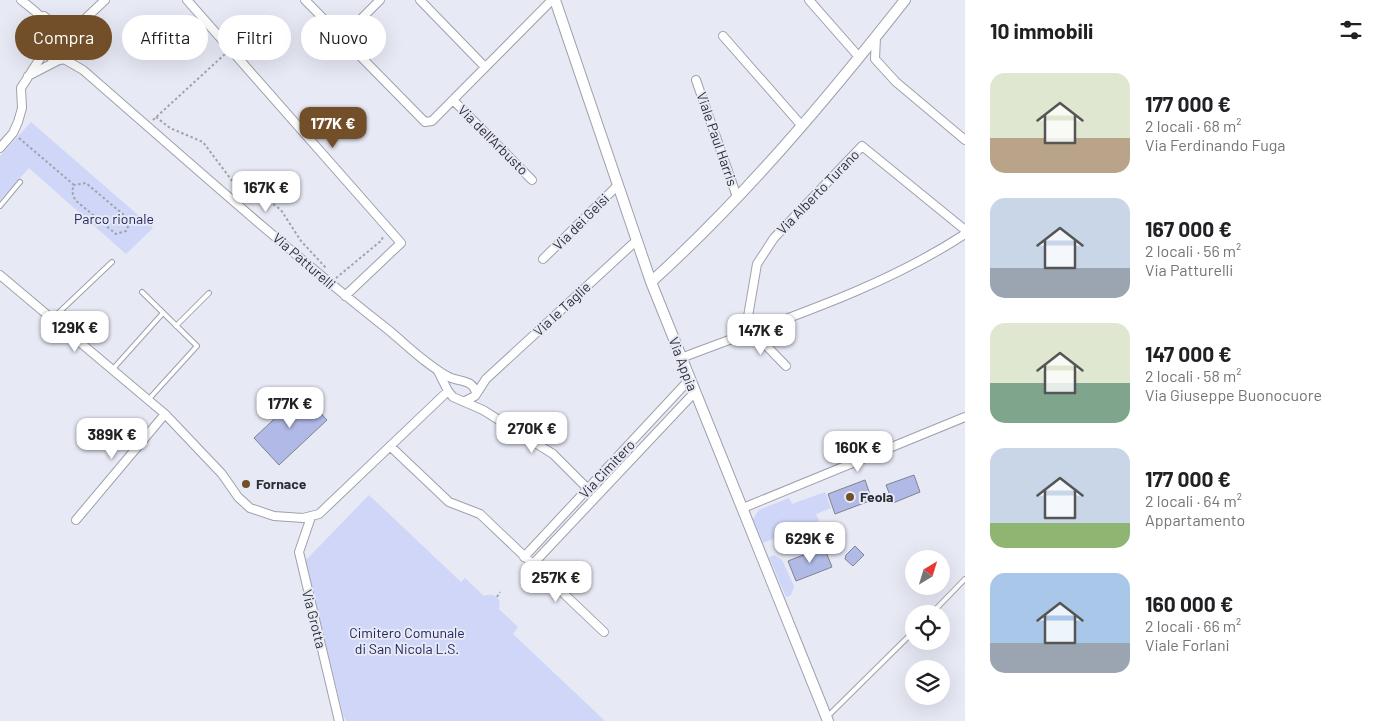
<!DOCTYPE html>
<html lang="it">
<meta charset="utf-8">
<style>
:root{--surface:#fff;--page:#f6f6f6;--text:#202124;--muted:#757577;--accent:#734f29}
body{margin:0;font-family:Barlow,sans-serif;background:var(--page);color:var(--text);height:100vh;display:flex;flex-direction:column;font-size:19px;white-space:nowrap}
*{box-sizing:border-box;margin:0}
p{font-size:16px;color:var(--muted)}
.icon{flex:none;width:28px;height:28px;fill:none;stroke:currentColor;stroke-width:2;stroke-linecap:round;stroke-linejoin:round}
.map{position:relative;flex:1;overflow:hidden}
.sheet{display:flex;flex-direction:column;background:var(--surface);width:425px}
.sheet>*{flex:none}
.hud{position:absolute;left:15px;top:15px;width:475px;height:45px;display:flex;gap:10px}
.needle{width:32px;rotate:38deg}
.tools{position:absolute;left:905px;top:550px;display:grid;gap:10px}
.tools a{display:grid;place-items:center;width:45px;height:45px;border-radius:50%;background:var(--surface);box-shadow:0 5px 20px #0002;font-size:25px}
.price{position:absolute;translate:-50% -42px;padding:0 11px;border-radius:10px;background:#fff;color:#222;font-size:16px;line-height:32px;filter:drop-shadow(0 1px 2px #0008)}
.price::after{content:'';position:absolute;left:50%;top:30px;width:15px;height:11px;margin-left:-8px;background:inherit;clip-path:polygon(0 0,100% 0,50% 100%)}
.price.selected{background:var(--accent);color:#fff}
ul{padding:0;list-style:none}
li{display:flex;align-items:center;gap:15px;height:125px;padding:0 25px}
li span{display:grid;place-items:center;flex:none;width:140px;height:100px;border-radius:15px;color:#555}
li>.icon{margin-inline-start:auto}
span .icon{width:60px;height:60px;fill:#fffc;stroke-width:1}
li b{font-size:21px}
h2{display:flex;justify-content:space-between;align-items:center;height:60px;padding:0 25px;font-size:21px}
.pill{padding:0 18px;border-radius:22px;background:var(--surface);box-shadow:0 5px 20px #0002;font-size:18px;line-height:45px}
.pill.selected{background:var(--accent);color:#fff}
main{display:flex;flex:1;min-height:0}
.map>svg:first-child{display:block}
.green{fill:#cfd6f8}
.building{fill:#b1bae6;stroke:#80828d}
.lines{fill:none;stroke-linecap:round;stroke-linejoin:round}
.service-casing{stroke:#9ea1ac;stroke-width:6}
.minor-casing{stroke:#9ea1ac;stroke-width:10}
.tertiary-casing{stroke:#9ea1ac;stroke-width:12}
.path{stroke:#a0a2ab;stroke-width:2;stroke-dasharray:2.5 2.5;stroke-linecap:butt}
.service{stroke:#fff;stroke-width:4}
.minor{stroke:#fff;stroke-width:8}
.tertiary{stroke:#fff;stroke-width:10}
.poi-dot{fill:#734f29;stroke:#e7e9f5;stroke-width:2}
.labels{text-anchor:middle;stroke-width:4;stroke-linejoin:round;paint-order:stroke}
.street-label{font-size:14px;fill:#2d2e33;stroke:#e7e9f5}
.park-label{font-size:14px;fill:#22255b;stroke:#e7e9f5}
.poi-label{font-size:14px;font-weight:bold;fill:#2d2e33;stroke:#e7e9f5;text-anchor:start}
</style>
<main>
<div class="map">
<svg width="965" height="721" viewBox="0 0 965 721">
<rect width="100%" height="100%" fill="#e7e9f5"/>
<path class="green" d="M31 122 153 228 126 254 29 168 0 200V156Z
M825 492 831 508 816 514 819 521 793 530 790 521 776 527 780 536 763 543 753 519 759 510 789 498 792 504Z
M369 495 461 582 465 578 484 596C494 592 502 598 499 609L518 627 513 634 605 721H346L343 714 305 561Z
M774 555 782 560 794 586 791 595 786 597 769 557Z"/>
<path class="building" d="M302 393 327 420 279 465 254 438Z
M914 475 920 492 893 503 886 485Z
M865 480 872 500 835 514 828 494Z
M855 546 864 555 853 566 845 559 846 555Z
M824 547 832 567 796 581 788 561Z"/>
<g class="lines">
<g class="service-casing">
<path id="service" d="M0 206 20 182
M142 292 197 346 148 400
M52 319 112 262
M176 326 209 293
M112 370 163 313
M931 614 965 579
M828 716 914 631"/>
</g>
<g class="minor-casing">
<path id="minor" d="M21 0C32 9 49 20 50 35
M187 0 401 243 345 296
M305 0 425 122 432 121 552 0
M420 0 485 67
M809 0 859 57
M44 16 63 32
M45 46a14 14 0 1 1 28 0a14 14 0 1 1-28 0Z
M68 35 105 0
M723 36 802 126
M876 37 875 59 896 82 965 140
M342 38 380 0
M64 59 83 70C183 157 282 246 386 328 406 344 426 365 449 377 459 382 473 379 476 393
M28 76 59 60
M696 80 737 197
M453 100 532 180
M0 148 13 133 18 122 22 108 21 88 46 49
M543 259 618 185
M0 275 165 414 222 474 238 497 250 508 274 516 303 518 319 514 448 391
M752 331 786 366
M745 334 757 264 774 238 862 146 965 230
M681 358C777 321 878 291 965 234
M438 371 448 391 453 397 483 410 553 454 588 489
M465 401 475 396 486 379 637 240
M390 446 449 502 480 514 604 632
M743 508 965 417
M311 517 299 552 339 721
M76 520 165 414
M524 557 689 380
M532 565 694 393"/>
</g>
<g class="tertiary-casing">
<path id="tertiary" d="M555 0 651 282 828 721
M651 282C745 197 827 99 905 0"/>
</g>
<path class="path" d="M156 117 170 128 203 142 233 182 251 194 268 200 281 210 301 241 326 268
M153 120 225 54
M19 138 74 185 72 191 75 200 116 234 126 231 129 224 125 216 86 183 74 185
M336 278 382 240 383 235
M497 597 500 592"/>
<use href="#service" class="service"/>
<use href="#minor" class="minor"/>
<use href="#tertiary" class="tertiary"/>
</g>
<g class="poi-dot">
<circle cx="246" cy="484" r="5"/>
<circle cx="850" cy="497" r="5"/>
</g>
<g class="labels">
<g class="street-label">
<text transform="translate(717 139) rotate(71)" y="5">Viale Paul Harris</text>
<text transform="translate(493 140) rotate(45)" y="5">Via dell'Arbusto</text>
<text transform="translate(818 192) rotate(-46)" y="5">Via Alberto Turano</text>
<text transform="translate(581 222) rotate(-45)" y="5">Via dei Gelsi</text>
<text transform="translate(304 261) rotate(41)" y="5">Via Patturelli</text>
<text transform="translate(562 309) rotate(-43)" y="5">Via le Taglie</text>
<text transform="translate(683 364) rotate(69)" y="5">Via Appia</text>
<text transform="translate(607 469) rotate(-47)" y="5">Via Cimitero</text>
<text transform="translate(314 619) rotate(76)" y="5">Via Grotta</text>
</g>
<g class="park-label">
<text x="114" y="224">Parco rionale</text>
<text x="407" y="638">Cimitero Comunale<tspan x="407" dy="16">di San Nicola L.S.</tspan></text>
</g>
<g class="poi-label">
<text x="256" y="489">Fornace</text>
<text x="860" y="502">Feola</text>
</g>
</g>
</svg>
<div class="tools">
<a><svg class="needle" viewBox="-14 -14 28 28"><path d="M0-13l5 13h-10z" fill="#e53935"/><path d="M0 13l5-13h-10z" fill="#757577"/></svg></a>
<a><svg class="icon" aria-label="locate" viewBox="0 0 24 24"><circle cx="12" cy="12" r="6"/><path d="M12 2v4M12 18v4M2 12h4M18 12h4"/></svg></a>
<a><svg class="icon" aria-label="layers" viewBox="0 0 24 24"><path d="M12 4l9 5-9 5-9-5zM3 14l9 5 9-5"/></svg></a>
</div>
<b class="price selected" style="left:333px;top:149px">177K €</b>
<b class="price" style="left:266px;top:213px">167K €</b>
<b class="price" style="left:75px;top:353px">129K €</b>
<b class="price" style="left:761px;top:356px">147K €</b>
<b class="price" style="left:290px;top:429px">177K €</b>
<b class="price" style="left:532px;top:454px">270K €</b>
<b class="price" style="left:112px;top:460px">389K €</b>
<b class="price" style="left:858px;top:473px">160K €</b>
<b class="price" style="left:810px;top:564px">629K €</b>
<b class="price" style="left:556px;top:603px">257K €</b>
<div class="hud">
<a class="pill selected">Compra</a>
<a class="pill">Affitta</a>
<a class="pill">Filtri</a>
<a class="pill">Nuovo</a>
</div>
</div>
<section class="sheet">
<h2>10 immobili<svg class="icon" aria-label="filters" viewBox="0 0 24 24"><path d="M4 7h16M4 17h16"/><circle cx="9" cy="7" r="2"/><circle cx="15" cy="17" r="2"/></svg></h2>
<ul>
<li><span style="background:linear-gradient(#dfe7d0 65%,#b9a48a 0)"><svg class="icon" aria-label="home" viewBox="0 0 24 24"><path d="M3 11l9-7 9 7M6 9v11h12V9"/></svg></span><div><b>177 000 €</b><p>2 locali · 68 m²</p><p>Via Ferdinando Fuga</p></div></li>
<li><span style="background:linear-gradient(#c9d6e8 70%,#9aa5b1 0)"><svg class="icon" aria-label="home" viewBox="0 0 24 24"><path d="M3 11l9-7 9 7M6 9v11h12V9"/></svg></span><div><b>167 000 €</b><p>2 locali · 56 m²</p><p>Via Patturelli</p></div></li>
<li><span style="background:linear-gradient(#dfe7d0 60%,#7fa58c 0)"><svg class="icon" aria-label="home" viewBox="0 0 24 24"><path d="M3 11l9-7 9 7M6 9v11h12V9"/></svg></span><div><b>147 000 €</b><p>2 locali · 58 m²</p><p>Via Giuseppe Buonocuore</p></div></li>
<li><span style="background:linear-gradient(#c9d6e8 75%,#8fb573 0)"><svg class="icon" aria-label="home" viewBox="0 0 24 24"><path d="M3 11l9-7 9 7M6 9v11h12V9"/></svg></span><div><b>177 000 €</b><p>2 locali · 64 m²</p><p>Appartamento</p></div></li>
<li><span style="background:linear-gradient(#a9c7e8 70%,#9aa5b1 0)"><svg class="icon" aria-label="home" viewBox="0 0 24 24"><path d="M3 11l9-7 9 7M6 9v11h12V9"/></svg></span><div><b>160 000 €</b><p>2 locali · 66 m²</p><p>Viale Forlani</p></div></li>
</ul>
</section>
</main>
